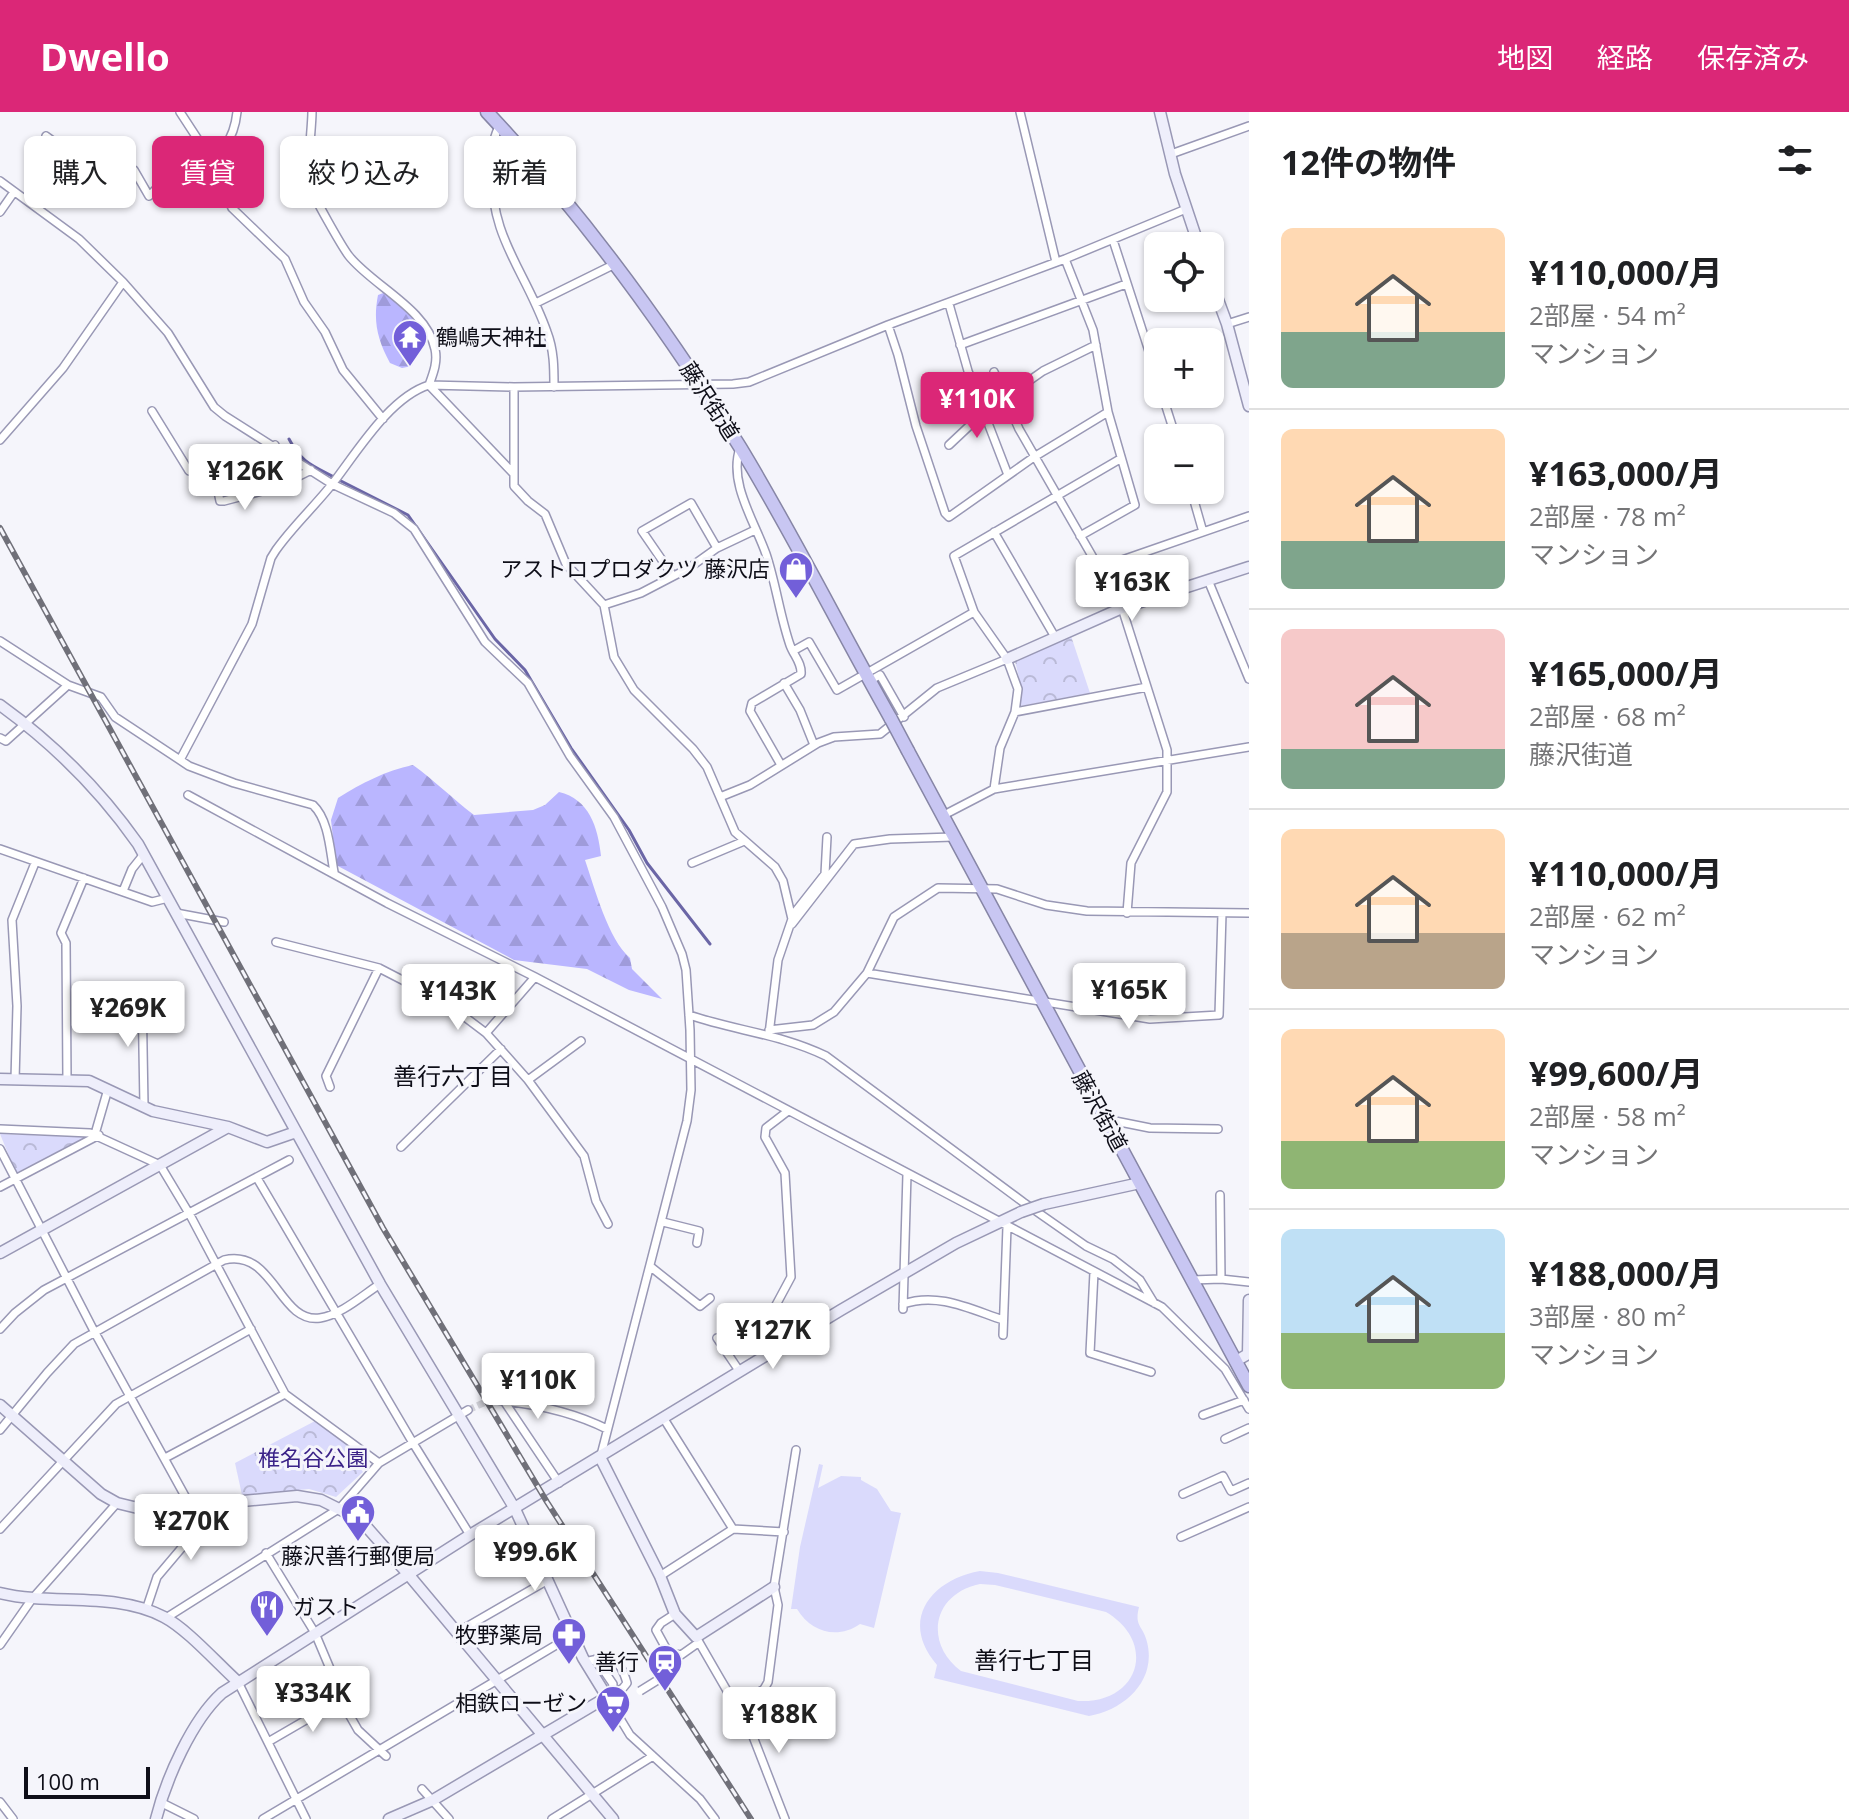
<!DOCTYPE html>
<html lang="ja">
<meta charset="utf-8">
<style>
:root{--surface:#fff;--page:#f2f2f2;--text:#202124;--muted:#757577;--line:#e0e0e0;--accent:#db2777}
body{margin:0;font-family:"Open Sans","Noto Sans JP",sans-serif;background:var(--page);color:var(--text);height:100vh;display:flex;flex-direction:column;font-size:30px;white-space:nowrap}
*{box-sizing:border-box;margin:0}
p{font-size:26px;color:var(--muted)}
.icon{flex:none;width:44px;height:44px;fill:none;stroke:currentColor;stroke-width:2;stroke-linecap:round;stroke-linejoin:round}
.map{position:relative;flex:1;overflow:hidden}
.drawer{display:flex;flex-direction:column;background:var(--surface);width:600px}
.drawer>*{flex:none}
.guide{position:absolute;left:24px;top:24px;width:760px;height:72px;display:flex;gap:16px}
.fabs{position:absolute;left:1144px;top:120px;display:grid;gap:16px}
.fabs a{display:grid;place-items:center;width:80px;height:80px;border-radius:12px;background:var(--surface);box-shadow:0 2px 6px #0004;font-size:40px}
.scale{position:absolute;left:24px;bottom:20px;width:126px;box-sizing:border-box;padding-left:8px;border:4px solid #0e0e18;border-top:0;font-size:22px;line-height:28px;white-space:nowrap;color:#0e0e18;-webkit-text-stroke:6px #f5f5fb;paint-order:stroke}
.price{position:absolute;translate:-50% -68px;padding:0 18px;border-radius:8px;background:#fff;color:#222;font-size:26px;line-height:52px;filter:drop-shadow(0 2px 4px #0008)}
.price::after{content:'';position:absolute;left:50%;top:48px;width:24px;height:18px;margin-left:-12px;background:inherit;clip-path:polygon(0 0,100% 0,50% 100%)}
.price.active{background:var(--accent);color:#fff}
ul{padding:0;list-style:none}
li{display:flex;align-items:center;gap:24px;height:200px;padding:0 32px}
li+li{border-top:2px solid var(--line)}
li span{display:grid;place-items:center;flex:none;width:224px;height:160px;border-radius:12px;color:#555}
li>.icon{margin-inline-start:auto}
span .icon{width:96px;height:96px;fill:#fffc;stroke-width:1}
li b{font-size:34px}
h2{display:flex;justify-content:space-between;align-items:center;height:96px;padding:0 32px;font-size:34px}
.chip{padding:0 28px;border-radius:12px;background:var(--surface);box-shadow:0 2px 6px #0004;font-size:28px;line-height:72px}
.chip.active{background:var(--accent);color:#fff}
header{display:flex;align-items:center;gap:48px;box-sizing:border-box;height:112px;padding:0 40px;background:var(--accent);color:#fff}
header strong{font-size:38px}
nav{display:flex;gap:44px;margin-inline-start:auto;font-size:28px}
main{display:flex;flex:1;min-height:0}
.map>svg:first-child{display:block}
.forest{fill:url(#forest-firs)}
.park{fill:url(#park-crowns)}
.garden{fill:#dadafc;fill-rule:evenodd}
.lines{fill:none;stroke-linecap:round;stroke-linejoin:round}
.stream{stroke:#6b66a6;stroke-width:3}
.street-tunnel{stroke:#d2d2d9;stroke-width:7;stroke-dasharray:7 3.5;stroke-linecap:butt}
.street-casing{stroke:#9998b5;stroke-width:10}
.secondary-casing{stroke:#9998b5;stroke-width:13}
.highway-casing{stroke:#8786a6;stroke-width:15}
.street{stroke:#fff;stroke-width:7}
.secondary{stroke:#eeeefb;stroke-width:10}
.highway{stroke:#c8c6f2;stroke-width:12}
.rail-casing{stroke:#707079;stroke-width:6}
.rail{stroke:#f5f5fb;stroke-width:3;stroke-dasharray:9;stroke-linecap:butt}
.street-bridge-casing{stroke:#9998b5;stroke-width:10;stroke-linecap:butt}
.secondary-bridge-casing{stroke:#9998b5;stroke-width:13;stroke-linecap:butt}
.highway-bridge-casing{stroke:#8786a6;stroke-width:15;stroke-linecap:butt}
.street-bridge{stroke:#fff;stroke-width:7}
.secondary-bridge{stroke:#eeeefb;stroke-width:10}
.highway-bridge{stroke:#c8c6f2;stroke-width:12}
.labels{text-anchor:middle;stroke-width:6;stroke-linejoin:round;paint-order:stroke}
.poi-label{font-size:22px;fill:#0e0e18;stroke:#f5f5fb;text-anchor:end}
.street-label{font-size:22px;fill:#0e0e18;stroke:#f5f5fb}
.park-label{font-size:22px;fill:#3b2388;stroke:#f5f5fb}
.neighbourhood-label{font-size:24px;fill:#0e0e18;stroke:#f5f5fb}
</style>
<header>
<strong>Dwello</strong>
<nav><a>地図</a><a>経路</a><a>保存済み</a></nav>
</header>
<main>
<div class="map">
<svg width="1249" height="1707" viewBox="0 0 1249 1707">
<defs>
<pattern id="forest-firs" width="22" height="20" patternUnits="userSpaceOnUse" patternTransform="scale(2)"><rect width="22" height="20" fill="#bab6ff"/><path d="M5 1l3.5 6h-7zM16 11l3.5 6h-7z" fill="#9f9bda"/></pattern>
<pattern id="park-crowns" width="20" height="18" patternUnits="userSpaceOnUse" patternTransform="scale(2)"><rect width="20" height="18" fill="#dadafc"/><path d="M2 6a3 3 0 1 1 6 0M12 15a3 3 0 1 1 6 0" fill="none" stroke="#babad7"/></pattern>
</defs>
<rect width="100%" height="100%" fill="#f5f5fb"/>
<path class="forest" d="M386 180 402 185C416 211 421 224 412 254L402 256 390 251C377 227 373 209 378 183Z
M413 653C435 669 453 687 474 703L533 698 545 693 559 680C589 687 598 715 601 744L585 748C595 777 608 827 630 846L632 857 662 887 629 878 587 857 514 848 336 753 331 708 338 686C362 671 385 659 413 653Z"/>
<path class="park" d="M1070 521 1090 581 1021 594V574L1014 545Z
M0 1022 84 1025V1026L16 1061Z
M315 1309 368 1348 360 1356 363 1360 336 1385 309 1377 242 1383 235 1351Z"/>
<path class="garden" d="M819 1352 823 1353 818 1376 841 1364 861 1365V1368L877 1377 891 1399 901 1401 874 1516 860 1512C837 1528 811 1520 797 1497H791L800 1435Z
M980 1459 998 1461 1139 1495C1134 1515 1143 1513 1147 1530 1157 1569 1124 1598 1089 1604L934 1566 937 1553C899 1509 930 1468 980 1459ZM980 1472 995 1473 1106 1500C1158 1531 1139 1592 1078 1589L961 1559C924 1531 932 1482 980 1472Z"/>
<g class="lines">
<path class="stream" d="M289 327C301 350 311 353 334 365
M339 368 408 403 495 527 525 558 571 636 629 718 647 751 710 832"/>
<path class="street-tunnel" d="M468 1298 492 1287"/>
<g class="street-casing">
<path id="street" d="M180 0 212 49 232 96 285 147 304 190 325 220 343 258 383 307
M312 0C312 17 306 59 310 74 313 84 342 135 349 144 373 174 427 197 435 237 438 250 433 262 429 273L513 361
M1020 0 1056 150
M500 13C492 26 493 39 492 54 489 126 525 157 547 220 554 238 554 256 554 275
M46 24 57 32 71 36 116 68 134 58 149 84 181 52 197 58C221 43 234 29 237 0
M1171 42 1249 14
M0 69 79 127 123 170 168 221 214 295 225 304 332 372 394 401 414 417 485 530 528 571 570 644 614 705 662 795 682 842 686 858 690 918 691 978 687 1009 601 1343
M0 100 14 80
M1113 128 1158 267
M1065 147 1093 218 1108 300 1135 393 1080 424
M536 191 615 152
M949 192 968 259 1008 363
M1227 212 1249 205
M888 213 898 243 916 314 945 401 949 405 1034 345 1108 300
M960 233 1126 172
M994 260 1019 317 1122 496 1167 638V680L1131 751 1127 801
M514 275V374L528 389 545 402 566 452 604 493 614 545 634 578 693 637 707 655 735 720 775 755 783 769 792 807 778 848 769 922
M1162 282 1176 326
M982 297 1006 285 1043 259 1096 233
M152 299 189 359 241 351 275 333
M0 328 63 256 123 170
M949 333 983 301
M740 336C728 371 755 410 766 442 776 472 780 504 790 533 794 544 802 551 801 562L752 591 750 599 781 653
M213 356 220 389H224L277 375 311 358
M1191 378 1203 420
M994 420 1055 525
M1099 456 1249 404
M673 464 642 419 691 391 717 436
M1208 468 1249 567
M604 493 641 481 689 456 717 436 755 418
M0 529 68 573
M793 539 809 530 837 578 974 500
M869 569 880 563 904 605
M784 571 800 598 814 633
M1015 600 1147 575
M0 626 6 629 68 573 101 585 115 605 189 654 234 671 313 693C329 708 330 739 334 760
M180 648 252 512 271 446 276 438C293 414 315 394 333 371 357 340 390 285 429 273L514 275 733 272 749 270 888 213 1065 147 1186 97
M994 677 1249 635
M188 683 387 791 535 865 1162 1195 1225 1257 1249 1297
M720 685 750 673 818 631 834 625 880 622 937 576 1007 547
M942 704 994 677 1000 636 1015 600 1018 577 1007 547 974 500 954 444 1120 347
M0 737 152 790 168 786
M692 751 742 730
M123 779 132 757 144 742
M176 801 224 810
M792 804 825 762 827 725
M792 812 854 732 890 727 953 725
M276 830 379 856 445 890 486 921 528 968 584 1044 596 1089 608 1112
M867 861 1150 907 1219 903 1222 801
M142 879 144 994
M689 903C737 919 780 922 826 944L1023 1090 1086 1134 1113 1147 1140 1168 1154 1191
M769 918 813 913 834 900 867 861 894 805 938 776 997 777 1046 793 1087 799 1249 801
M486 921 535 865
M67 967 66 831 61 821 84 766
M15 968 17 894 12 808 35 751
M528 968 581 929
M330 975 326 964 379 856
M1105 1007 1150 1016 1218 1017
M0 1017 90 1021 160 1053 190 1103 285 1282 379 1351
M95 1022 108 977
M401 1035 501 937
M0 1037 94 1219 191 1395 190 1426 157 1465 146 1498
M257 1066 413 1331 470 1423
M0 1075 99 1023
M1220 1083 1221 1167
M663 1110 699 1119 697 1131
M651 1155 700 1194 710 1186
M1094 1160 1090 1241 1151 1260
M1192 1168 1221 1167 1249 1170
M903 1192C938 1180 970 1197 1003 1208
M903 1197 907 1062
M0 1217 15 1201 44 1178 289 1048
M1003 1223 1007 1115
M717 1226 740 1260
M774 1239 762 1219 791 1165 785 1061 765 1025 766 1016 788 999
M492 1287 504 1289
M1203 1303 1244 1288
M664 1307 733 1417
M0 1318 47 1261 74 1232 224 1148C274 1136 279 1212 320 1206 341 1203 363 1183 380 1172
M1225 1327 1249 1316
M165 1346 285 1282
M559 1371 504 1289C541 1293 575 1301 607 1317
M1183 1382 1223 1364 1231 1379 1249 1371
M0 1417 116 1292 251 1217
M1181 1425 1249 1395
M266 1441 315 1521 350 1604 358 1618 386 1644
M660 1464 733 1417 784 1420
M675 1502 661 1511 656 1518 668 1540 681 1543 698 1531
M166 1506 340 1396 379 1351 468 1298
M456 1521 548 1468
M696 1525 752 1622 785 1707
M0 1533 32 1487 117 1391
M596 1547 613 1572 612 1583
M585 1550C610 1544 619 1543 627 1571L623 1576 607 1585 630 1623 700 1687 715 1707
M238 1570 306 1707
M737 1595 764 1577 768 1570 778 1493 774 1475 796 1338
M268 1630 342 1587
M422 1677 449 1707
M0 1690 13 1707
M160 1690 194 1707
M263 1707 573 1523
M552 1707 653 1644"/>
</g>
<g class="secondary-casing">
<path id="secondary" d="M1160 0 1175 62 1199 134
M1210 166 1227 212 1249 294
M1007 547 1122 496 1249 455
M0 593C54 632 100 678 138 732L380 1172 515 1397 583 1546 607 1585 433 1688 389 1707
M0 967 89 969 153 999 228 1015 267 1030 296 1020
M1044 1092 1140 1071
M0 1141 228 1015
M1236 1249 1248 1242 1249 1188
M0 1293 101 1382 117 1391 146 1398 297 1384 321 1388 353 1404 364 1412 408 1462 613 1707
M600 1345 660 1464 675 1502 696 1525 774 1475
M0 1481C53 1494 115 1479 164 1505 187 1517 217 1551 238 1570
M156 1707C166 1667 192 1608 222 1581L470 1423 841 1198 956 1131 1021 1100"/>
</g>
<g class="highway-casing">
<path id="highway" d="M487 0C583 102 666 216 740 335 794 424 840 517 891 607
M908 639 1249 1274"/>
</g>
<use href="#street" class="street"/>
<use href="#secondary" class="secondary"/>
<use href="#highway" class="highway"/>
<g class="rail-casing">
<path id="rail" d="M0 416 383 1116 547 1390 751 1707"/>
</g>
<use href="#rail" class="rail"/>
<g class="street-bridge-casing">
<path id="street-bridge" d="M640 1579 669 1561"/>
</g>
<g class="secondary-bridge-casing">
<path id="secondary-bridge" d="M1021 1100 1044 1092"/>
</g>
<g class="highway-bridge-casing">
<path id="highway-bridge" d="M891 607 908 639"/>
</g>
<use href="#street-bridge" class="street-bridge"/>
<use href="#secondary-bridge" class="secondary-bridge"/>
<use href="#highway-bridge" class="highway-bridge"/>
</g>
<defs>
<g id="temple-pin" transform="scale(1.8)"><path d="M0 17L-7.5 6A9.5 9.5 0 1 1 7.5 6Z" fill="#725fd9" stroke="#f5f5fb"/><path d="M0-6L5-2H3V0L6.5 2.5H4V6H1.5V3h-3V6H-4V2.5H-6.5L-3 0V-2H-5Z" fill="#fff"/></g>
<g id="shop-pin" transform="scale(1.8)"><path d="M0 17L-7.5 6A9.5 9.5 0 1 1 7.5 6Z" fill="#725fd9" stroke="#f5f5fb"/><path d="M-5-2.5h2.3a2.7 3.5 0 0 1 5.4 0H5L5.5 6h-11ZM-1.5-2.5h3a1.5 2.3 0 0 0-3 0Z" fill="#fff"/></g>
<g id="civic-pin" transform="scale(1.8)"><path d="M0 17L-7.5 6A9.5 9.5 0 1 1 7.5 6Z" fill="#725fd9" stroke="#f5f5fb"/><path d="M-.6-6.5H3V-4.5H.6V-3L4-1V1h2V6H-6V1h2V-1L-.6-3ZM-1.2 2.5V6h2.4V2.5Z" fill="#fff"/></g>
<g id="restaurant-pin" transform="scale(1.8)"><path d="M0 17L-7.5 6A9.5 9.5 0 1 1 7.5 6Z" fill="#725fd9" stroke="#f5f5fb"/><path d="M-5-6h1v4h1v-4h1v4h1v-4h1v5L-1.5 .5V6h-2V.5L-5-1ZM5-6V6H3V1.5H1.5Q1.5-4 5-6Z" fill="#fff"/></g>
<g id="pharmacy-pin" transform="scale(1.8)"><path d="M0 17L-7.5 6A9.5 9.5 0 1 1 7.5 6Z" fill="#725fd9" stroke="#f5f5fb"/><path d="M-2-6h4v4h4v4h-4v4h-4v-4h-4v-4h4Z" fill="#fff"/></g>
<g id="station-pin" transform="scale(1.8)"><path d="M0 17L-7.5 6A9.5 9.5 0 1 1 7.5 6Z" fill="#725fd9" stroke="#f5f5fb"/><path d="M-3-6H3Q5-6 5-4V2Q5 4 3 4L4.5 6H3L1.5 4h-3L-3 6H-4.5L-3 4Q-5 4-5 2V-4Q-5-6-3-6ZM-3.5-4v3h7v-3ZM-3.5 1v1.5H-2V1ZM2 1v1.5H3.5V1Z" fill="#fff"/></g>
<g id="supermarket-pin" transform="scale(1.8)"><path d="M0 17L-7.5 6A9.5 9.5 0 1 1 7.5 6Z" fill="#725fd9" stroke="#f5f5fb"/><path d="M-6-5.5h2.5l.6 2H6L4.5 2H-2.5L-4.4-4H-6ZM-1.5 3.2a1.3 1.3 0 1 0 .1 0ZM3 3.2a1.3 1.3 0 1 0 .1 0Z" fill="#fff"/></g>
</defs>
<g fill-rule="evenodd">
<use href="#temple-pin" x="410" y="225"/>
<use href="#shop-pin" x="796" y="457"/>
<use href="#civic-pin" x="358" y="1400"/>
<use href="#restaurant-pin" x="267" y="1495"/>
<use href="#pharmacy-pin" x="569" y="1523"/>
<use href="#station-pin" x="665" y="1550"/>
<use href="#supermarket-pin" x="613" y="1591"/>
</g>
<g class="labels">
<g class="poi-label">
<text x="436" y="233" text-anchor="start">鶴嶋天神社</text>
<text x="770" y="465">アストロプロダクツ 藤沢店</text>
<text x="358" y="1452" text-anchor="middle">藤沢善行郵便局</text>
<text x="293" y="1503" text-anchor="start">ガスト</text>
<text x="543" y="1531">牧野薬局</text>
<text x="639" y="1558">善行</text>
<text x="587" y="1599">相鉄ローゼン</text>
</g>
<g class="street-label">
<text transform="translate(710 289) rotate(57)" y="8">藤沢街道</text>
<text transform="translate(1100 999) rotate(61)" y="8">藤沢街道</text>
</g>
<g class="park-label">
<text x="313" y="1354">椎名谷公園</text>
</g>
<g class="neighbourhood-label">
<text x="453" y="973">善行六丁目</text>
<text x="1034" y="1557">善行七丁目</text>
</g>
</g>
</svg>
<div class="fabs">
<a><svg class="icon" aria-label="locate" viewBox="0 0 24 24"><circle cx="12" cy="12" r="6"/><path d="M12 2v4M12 18v4M2 12h4M18 12h4"/></svg></a>
<a>+</a>
<a>−</a>
</div>
<div class="scale">100 m</div>
<b class="price active" style="left:977px;top:328px">¥110K</b>
<b class="price" style="left:245px;top:400px">¥126K</b>
<b class="price" style="left:1132px;top:511px">¥163K</b>
<b class="price" style="left:1129px;top:919px">¥165K</b>
<b class="price" style="left:458px;top:920px">¥143K</b>
<b class="price" style="left:128px;top:937px">¥269K</b>
<b class="price" style="left:773px;top:1259px">¥127K</b>
<b class="price" style="left:538px;top:1309px">¥110K</b>
<b class="price" style="left:191px;top:1450px">¥270K</b>
<b class="price" style="left:535px;top:1481px">¥99.6K</b>
<b class="price" style="left:313px;top:1622px">¥334K</b>
<b class="price" style="left:779px;top:1643px">¥188K</b>
<div class="guide">
<a class="chip">購入</a>
<a class="chip active">賃貸</a>
<a class="chip">絞り込み</a>
<a class="chip">新着</a>
</div>
</div>
<section class="drawer">
<h2>12件の物件<svg class="icon" aria-label="filters" viewBox="0 0 24 24"><path d="M4 7h16M4 17h16"/><circle cx="9" cy="7" r="2"/><circle cx="15" cy="17" r="2"/></svg></h2>
<ul>
<li><span style="background:linear-gradient(#ffd9b3 65%,#7fa58c 0)"><svg class="icon" aria-label="home" viewBox="0 0 24 24"><path d="M3 11l9-7 9 7M6 9v11h12V9"/></svg></span><div><b>¥110,000/月</b><p>2部屋 · 54 m²</p><p>マンション</p></div></li>
<li><span style="background:linear-gradient(#ffd9b3 70%,#7fa58c 0)"><svg class="icon" aria-label="home" viewBox="0 0 24 24"><path d="M3 11l9-7 9 7M6 9v11h12V9"/></svg></span><div><b>¥163,000/月</b><p>2部屋 · 78 m²</p><p>マンション</p></div></li>
<li><span style="background:linear-gradient(#f6c9c9 75%,#7fa58c 0)"><svg class="icon" aria-label="home" viewBox="0 0 24 24"><path d="M3 11l9-7 9 7M6 9v11h12V9"/></svg></span><div><b>¥165,000/月</b><p>2部屋 · 68 m²</p><p>藤沢街道</p></div></li>
<li><span style="background:linear-gradient(#ffd9b3 65%,#b9a48a 0)"><svg class="icon" aria-label="home" viewBox="0 0 24 24"><path d="M3 11l9-7 9 7M6 9v11h12V9"/></svg></span><div><b>¥110,000/月</b><p>2部屋 · 62 m²</p><p>マンション</p></div></li>
<li><span style="background:linear-gradient(#ffd9b3 70%,#8fb573 0)"><svg class="icon" aria-label="home" viewBox="0 0 24 24"><path d="M3 11l9-7 9 7M6 9v11h12V9"/></svg></span><div><b>¥99,600/月</b><p>2部屋 · 58 m²</p><p>マンション</p></div></li>
<li><span style="background:linear-gradient(#bfe0f5 65%,#8fb573 0)"><svg class="icon" aria-label="home" viewBox="0 0 24 24"><path d="M3 11l9-7 9 7M6 9v11h12V9"/></svg></span><div><b>¥188,000/月</b><p>3部屋 · 80 m²</p><p>マンション</p></div></li>
</ul>
</section>
</main>
